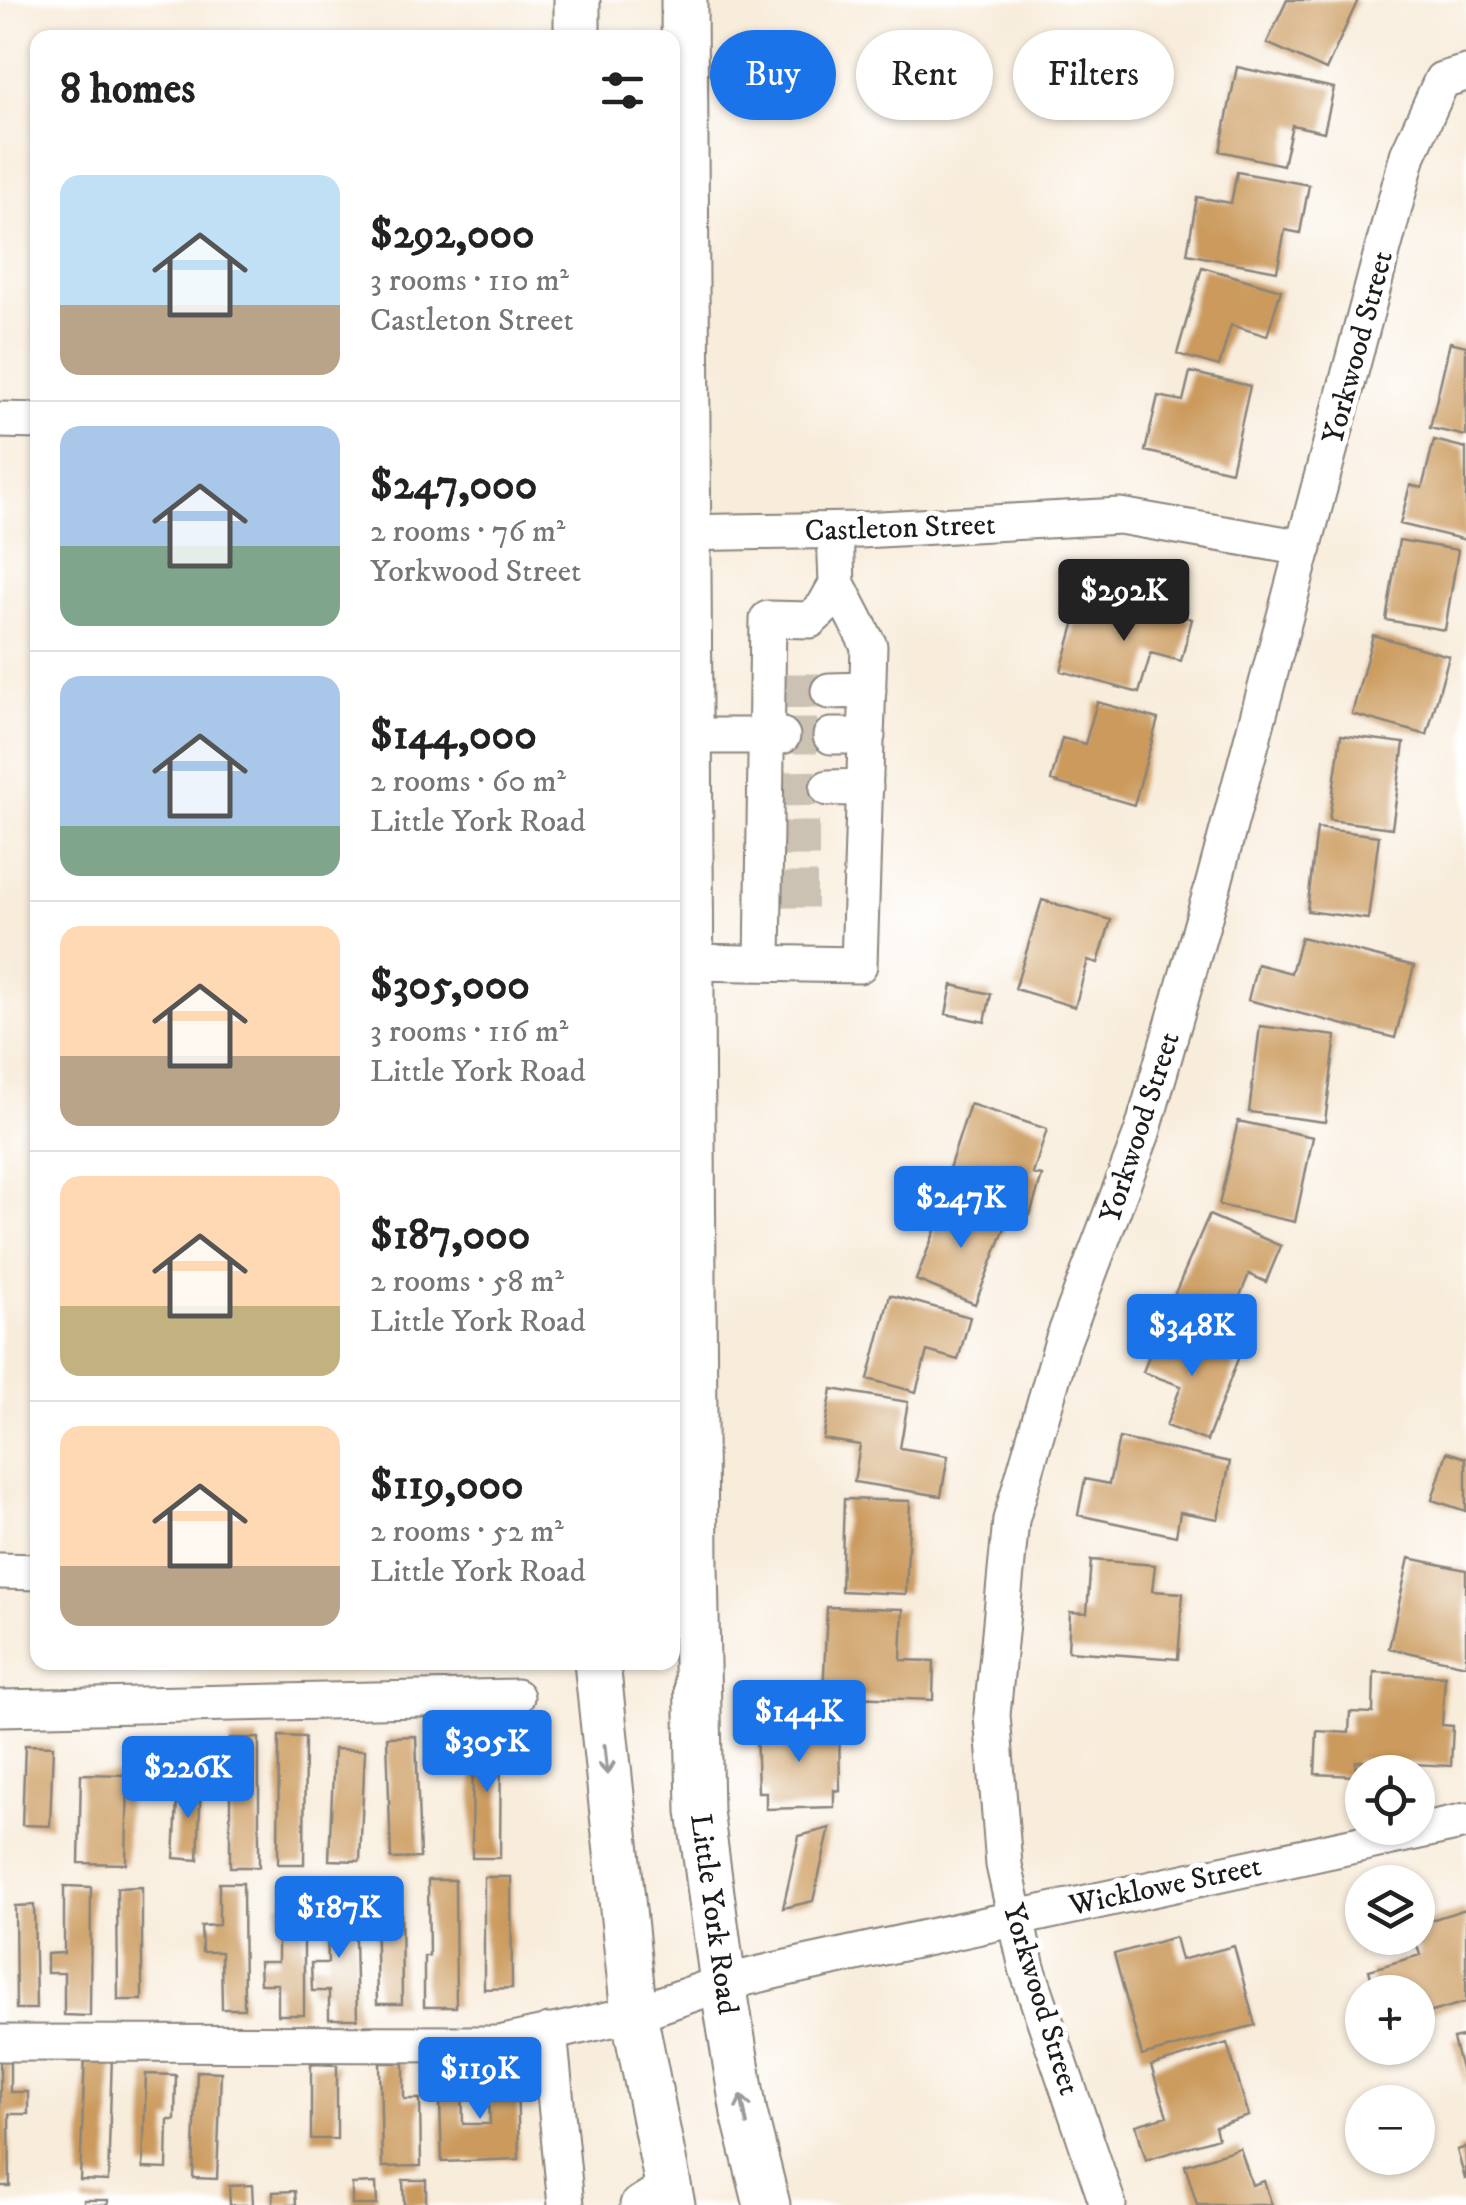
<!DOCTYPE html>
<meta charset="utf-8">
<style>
:root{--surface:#fff;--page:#f2f2f2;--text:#222;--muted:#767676;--line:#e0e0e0;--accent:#1a73e8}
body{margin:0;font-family:"IM FELL DW Pica",serif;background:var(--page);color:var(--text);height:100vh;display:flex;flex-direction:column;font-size:38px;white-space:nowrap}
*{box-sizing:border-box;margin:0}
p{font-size:32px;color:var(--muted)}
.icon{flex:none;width:55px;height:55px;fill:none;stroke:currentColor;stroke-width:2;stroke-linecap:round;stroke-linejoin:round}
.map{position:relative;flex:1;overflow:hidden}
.sheet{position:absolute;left:30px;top:30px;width:650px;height:1640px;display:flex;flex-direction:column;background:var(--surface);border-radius:20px;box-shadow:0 2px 8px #0004}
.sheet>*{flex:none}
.guide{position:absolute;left:710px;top:30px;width:605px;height:90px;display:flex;gap:20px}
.fabs{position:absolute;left:1345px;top:1755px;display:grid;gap:20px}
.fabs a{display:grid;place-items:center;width:90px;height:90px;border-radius:50%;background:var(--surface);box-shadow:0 2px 8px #0004;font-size:50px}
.price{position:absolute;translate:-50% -85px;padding:0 22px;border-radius:10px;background:var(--accent);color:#fff;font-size:32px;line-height:65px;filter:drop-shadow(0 2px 5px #0008)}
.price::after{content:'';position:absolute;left:50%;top:60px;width:30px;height:22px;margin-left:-15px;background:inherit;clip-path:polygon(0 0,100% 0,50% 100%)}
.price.current{background:#222;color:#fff}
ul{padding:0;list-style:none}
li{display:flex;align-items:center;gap:30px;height:250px;padding:0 30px}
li+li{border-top:2px solid var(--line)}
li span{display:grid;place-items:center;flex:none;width:280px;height:200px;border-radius:20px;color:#555}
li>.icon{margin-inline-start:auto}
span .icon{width:120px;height:120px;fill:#fffc;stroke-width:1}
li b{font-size:42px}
h2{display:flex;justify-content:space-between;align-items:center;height:120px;padding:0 30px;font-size:42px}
.chip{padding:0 35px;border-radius:45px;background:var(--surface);box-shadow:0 2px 8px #0004;font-size:35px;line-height:90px}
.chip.current{background:var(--accent);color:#fff}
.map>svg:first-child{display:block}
.building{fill:#cb9a5c}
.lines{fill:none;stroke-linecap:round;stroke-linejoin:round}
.minor-tunnel{stroke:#ccc2b4;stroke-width:35;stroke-dasharray:35 18;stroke-linecap:butt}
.minor-casing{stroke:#8a847b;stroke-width:39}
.major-casing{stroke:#8a847b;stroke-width:49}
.minor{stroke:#fff;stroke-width:35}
.major{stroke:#fff;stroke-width:45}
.oneway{stroke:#999}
.labels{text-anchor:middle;stroke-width:10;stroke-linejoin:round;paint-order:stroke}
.street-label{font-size:30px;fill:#1c1c1c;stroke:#fff}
</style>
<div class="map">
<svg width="1466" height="2205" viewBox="0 0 1466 2205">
<rect width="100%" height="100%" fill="#fff"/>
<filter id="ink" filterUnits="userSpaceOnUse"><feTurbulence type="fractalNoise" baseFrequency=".01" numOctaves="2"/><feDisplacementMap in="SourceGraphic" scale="20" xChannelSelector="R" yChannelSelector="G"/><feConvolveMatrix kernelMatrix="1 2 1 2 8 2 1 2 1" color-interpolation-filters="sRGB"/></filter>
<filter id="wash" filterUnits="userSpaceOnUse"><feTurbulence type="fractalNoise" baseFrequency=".0048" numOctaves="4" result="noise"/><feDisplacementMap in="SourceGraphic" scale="40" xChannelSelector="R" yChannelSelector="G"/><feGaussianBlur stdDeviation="2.25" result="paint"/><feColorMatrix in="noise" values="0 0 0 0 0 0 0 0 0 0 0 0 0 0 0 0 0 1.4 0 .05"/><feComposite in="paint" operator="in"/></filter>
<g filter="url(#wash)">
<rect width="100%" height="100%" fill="#f8ecda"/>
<g id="blocks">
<path class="building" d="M1287 0H1358L1326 70 1267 43Z
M1237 67 1334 88 1324 132 1292 125 1283 165 1220 151Z
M1237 172 1309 185 1300 233 1285 230 1277 271 1187 254 1197 197 1231 203Z
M1202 267 1281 290 1267 336 1231 325 1219 366 1177 354Z
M1450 342 1466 346V436L1430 428Z
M1190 372 1250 386 1231 471 1145 451 1158 396 1183 401Z
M1434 440 1466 448V540L1400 524 1410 485 1422 488Z
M1399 540 1458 550 1445 630 1386 620Z
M1113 597 1192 619 1181 661 1151 653 1139 693 1061 671 1077 614 1106 622Z
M1373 635 1449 656 1427 735 1352 714Z
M1097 702 1158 719 1134 805 1051 781 1062 738 1085 744Z
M1341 735 1404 743 1392 828 1329 820Z
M1317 828 1379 836 1368 919 1307 911Z
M1042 900 1111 920 1098 963 1088 960 1075 1007 1015 989Z
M1301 937 1414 966 1395 1038 1248 1000 1257 964 1291 973Z
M952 985 991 994 985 1022 946 1014Z
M1260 1026 1336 1036 1325 1122 1249 1112Z
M970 1104 1047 1129 1033 1174 1042 1176 1030 1215 943 1187Z
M1238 1121 1313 1137 1295 1222 1219 1205Z
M947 1199 1007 1223 975 1304 916 1280Z
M1209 1215 1281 1246 1266 1282 1249 1274 1228 1325 1172 1300Z
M890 1295 970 1317 958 1360 927 1351 916 1392 868 1379Z
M1160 1326 1239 1356 1207 1441 1166 1426 1181 1386 1143 1372Z
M832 1389 908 1402 900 1448 948 1456 941 1496 854 1482 860 1445 823 1439Z
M1119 1438 1230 1462 1218 1519 1180 1512 1176 1536 1078 1515 1085 1479 1109 1484Z
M1447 1452 1466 1458V1511L1432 1500Z
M844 1499 910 1501 906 1594 841 1591Z
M1409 1558 1466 1570V1665L1389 1648Z
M1091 1560 1155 1565 1152 1591 1183 1593 1178 1659 1068 1651 1070 1612 1087 1613Z
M827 1607 903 1609 901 1660 934 1661 933 1700 823 1696Z
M1374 1672 1445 1676 1442 1725 1453 1726 1451 1766 1356 1761 1355 1776 1315 1774 1317 1731 1349 1733 1350 1712 1373 1713Z
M839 1724 840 1791 834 1790V1807L766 1809V1792H758L756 1726Z
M473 1732H501L500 1858H472Z
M279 1736 305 1737 304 1864H278Z
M416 1736 420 1858 391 1859 387 1737Z
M230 1738H259V1867H230Z
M25 1745 53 1746 50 1826 22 1825Z
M334 1749 365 1750 360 1861 329 1860Z
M81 1774 128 1775 126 1864 79 1863Z
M178 1781 201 1782 198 1860 174 1858Z
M830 1828 813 1901 783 1908 799 1836Z
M484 1877H511L512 1988 484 1989Z
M428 1880H455L456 2007H424V1956H429Z
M219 1883H243L244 2009H222L221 1952H202L201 1926 219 1925Z
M64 1886 91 1887 90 2016 64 2015V1973H47V1954L64 1953Z
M142 1887V2000H118L117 1888Z
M401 1895 402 2004H377L375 1896Z
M326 1899H354L357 2019H329V1991H312L311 1963H328Z
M278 1903H304V2015H278V1984H260L259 1962H278Z
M34 1905 36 2009H16L15 1906Z
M1466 1909V2002L1422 2015 1418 1992H1375L1369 1970 1420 1955 1415 1938H1418V1924Z
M1175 1937 1181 1960 1234 1946 1255 2025 1142 2056 1114 1954Z
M1466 2036V2085H1465L1453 2039Z
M1227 2043 1249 2116 1215 2127 1218 2138 1146 2160 1136 2125 1167 2116 1151 2066Z
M85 2054 112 2055 108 2181 80 2180Z
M0 2059H10V2092H28V2114H9L10 2186H0Z
M380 2063H404V2099H420L421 2166 382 2167Z
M311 2064 337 2065V2139H311Z
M197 2071 221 2072 217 2179 193 2178Z
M439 2073H462L463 2124H490L488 2075 517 2074 519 2159 442 2162Z
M146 2074 176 2075 175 2120H168L167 2169 143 2168Z
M1466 2147V2179H1465L1457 2150Z
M1240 2148 1252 2185 1264 2181 1272 2205H1197L1185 2165Z
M403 2180H426V2205H404Z
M376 2183 377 2205H352V2184Z
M252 2185 253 2205H230L229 2186Z
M295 2191 296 2205H273V2192Z
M84 2200H108V2205H84Z"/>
</g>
</g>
<g filter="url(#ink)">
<use href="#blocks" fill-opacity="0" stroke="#8a847b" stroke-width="2.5"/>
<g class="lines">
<path class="minor-tunnel" d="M784 691H829
M782 736H831
M781 789 828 788
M784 839H830
M782 890H828"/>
<g class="minor-casing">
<path id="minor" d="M0 420 38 421
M672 533 861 530 1120 516 1304 548
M829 691 868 690
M689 736H782
M831 736H867
M828 788 865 787
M690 962 859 965 869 646 837 584 835 531
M763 963 768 619 810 620 824 607 837 584
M0 1571 38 1572
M0 1708 516 1697
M549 2032 566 2205
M0 2043 499 2044 634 2014 723 1983 782 1969 1466 1821
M638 2205 668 2186
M1108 2205 1027 1968 1004 1865 992 1715 1011 1520 1063 1341 1142 1133 1213 886 1408 155 1442 80 1466 73"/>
</g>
<g class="major-casing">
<path id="major" d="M577 0V38
M684 0 695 1566 700 1811 723 1983 744 2113 767 2205
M597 1662 634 2014 672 2205"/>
</g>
<use href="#minor" class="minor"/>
<use href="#major" class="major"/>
</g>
<defs><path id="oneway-shaft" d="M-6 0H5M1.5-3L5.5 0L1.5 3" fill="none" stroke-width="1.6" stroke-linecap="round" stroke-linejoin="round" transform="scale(2.5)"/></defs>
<g class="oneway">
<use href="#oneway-shaft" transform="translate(606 1760) rotate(84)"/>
<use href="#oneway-shaft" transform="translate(744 2110) rotate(-101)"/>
</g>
</g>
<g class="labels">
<g class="street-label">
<text transform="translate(1357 347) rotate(-75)" y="10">Yorkwood Street</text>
<text transform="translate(900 527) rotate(-2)" y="10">Castleton Street</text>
<text transform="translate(1139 1127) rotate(-72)" y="10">Yorkwood Street</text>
<text transform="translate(1165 1885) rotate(-12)" y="10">Wicklowe Street</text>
<text transform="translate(715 1914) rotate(82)" y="10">Little York Road</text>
<text transform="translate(1042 1999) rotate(73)" y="10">Yorkwood Street</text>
</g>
</g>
</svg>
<div class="fabs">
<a><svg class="icon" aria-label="locate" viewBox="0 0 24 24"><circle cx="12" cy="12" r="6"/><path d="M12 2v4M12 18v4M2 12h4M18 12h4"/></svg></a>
<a><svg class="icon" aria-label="layers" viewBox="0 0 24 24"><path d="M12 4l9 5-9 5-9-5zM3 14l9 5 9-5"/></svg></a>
<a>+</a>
<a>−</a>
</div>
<b class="price current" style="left:1124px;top:644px">$292K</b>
<b class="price" style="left:961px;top:1251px">$247K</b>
<b class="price" style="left:1192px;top:1379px">$348K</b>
<b class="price" style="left:799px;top:1765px">$144K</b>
<b class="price" style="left:487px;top:1795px">$305K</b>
<b class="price" style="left:188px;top:1821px">$226K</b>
<b class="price" style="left:339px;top:1961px">$187K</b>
<b class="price" style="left:480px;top:2122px">$119K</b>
<div class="guide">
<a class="chip current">Buy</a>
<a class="chip">Rent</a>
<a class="chip">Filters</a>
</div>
<section class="sheet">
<h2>8 homes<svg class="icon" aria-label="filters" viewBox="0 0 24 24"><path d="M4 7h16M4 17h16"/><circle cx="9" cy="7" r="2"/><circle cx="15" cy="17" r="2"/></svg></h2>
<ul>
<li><span style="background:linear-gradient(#bfe0f5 65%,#b9a48a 0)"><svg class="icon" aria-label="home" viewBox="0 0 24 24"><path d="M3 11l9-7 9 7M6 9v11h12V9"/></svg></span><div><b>$292,000</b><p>3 rooms · 110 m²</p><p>Castleton Street</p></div></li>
<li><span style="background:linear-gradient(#a9c7e8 60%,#7fa58c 0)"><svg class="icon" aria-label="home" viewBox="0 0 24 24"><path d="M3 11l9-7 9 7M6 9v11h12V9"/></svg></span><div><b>$247,000</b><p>2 rooms · 76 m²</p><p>Yorkwood Street</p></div></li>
<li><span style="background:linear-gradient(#a9c7e8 75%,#7fa58c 0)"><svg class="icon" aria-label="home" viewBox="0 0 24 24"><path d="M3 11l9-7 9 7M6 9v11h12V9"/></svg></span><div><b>$144,000</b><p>2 rooms · 60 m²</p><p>Little York Road</p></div></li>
<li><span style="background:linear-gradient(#ffd9b3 65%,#b9a48a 0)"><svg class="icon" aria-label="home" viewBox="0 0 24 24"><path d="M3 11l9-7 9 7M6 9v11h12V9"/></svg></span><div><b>$305,000</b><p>3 rooms · 116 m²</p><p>Little York Road</p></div></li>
<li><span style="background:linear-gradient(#ffd9b3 65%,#c2b280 0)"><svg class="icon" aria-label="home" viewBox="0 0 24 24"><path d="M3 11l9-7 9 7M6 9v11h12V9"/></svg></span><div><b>$187,000</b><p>2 rooms · 58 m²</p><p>Little York Road</p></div></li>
<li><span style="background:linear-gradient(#ffd9b3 70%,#b9a48a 0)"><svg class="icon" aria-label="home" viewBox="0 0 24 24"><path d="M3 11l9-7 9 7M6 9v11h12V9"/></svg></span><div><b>$119,000</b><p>2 rooms · 52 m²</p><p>Little York Road</p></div></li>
</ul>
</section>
</div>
